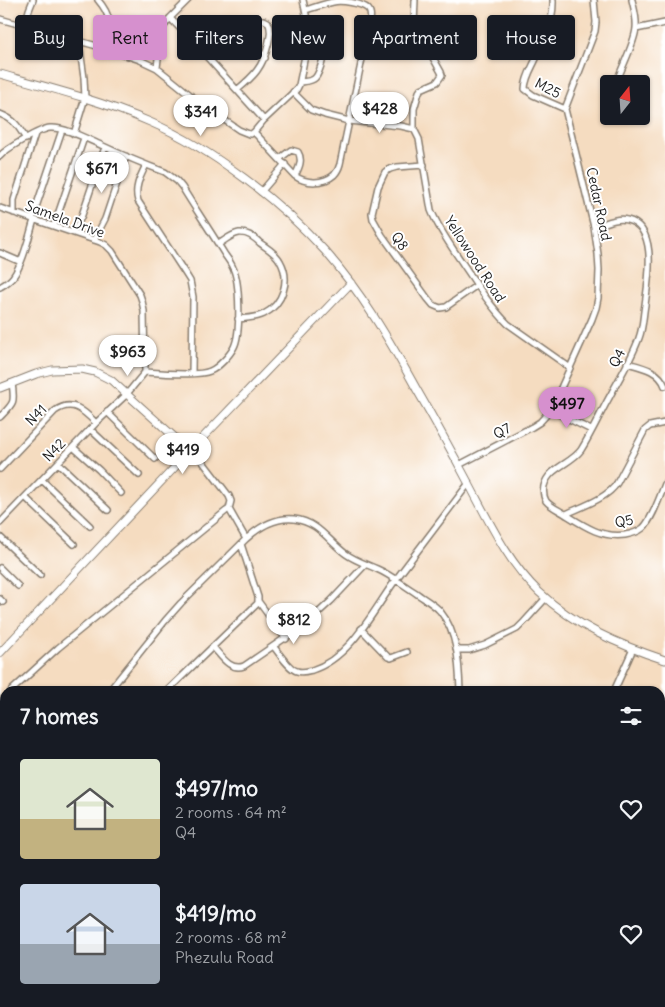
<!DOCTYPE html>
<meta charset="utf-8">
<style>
:root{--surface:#171b24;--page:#242831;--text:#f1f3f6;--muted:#9ea1a6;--accent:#d690ce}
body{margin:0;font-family:Delius,sans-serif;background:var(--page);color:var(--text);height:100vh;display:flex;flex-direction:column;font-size:19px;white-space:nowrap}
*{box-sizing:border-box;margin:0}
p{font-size:16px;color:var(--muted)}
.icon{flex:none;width:28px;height:28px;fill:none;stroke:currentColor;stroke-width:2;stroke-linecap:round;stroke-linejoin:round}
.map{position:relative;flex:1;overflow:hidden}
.drawer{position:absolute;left:0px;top:686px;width:665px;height:321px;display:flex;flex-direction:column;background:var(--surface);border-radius:15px 15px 0 0;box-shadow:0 1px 4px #0004}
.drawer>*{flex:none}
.banner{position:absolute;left:15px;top:15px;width:635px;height:45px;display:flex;gap:10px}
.needle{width:32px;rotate:17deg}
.fabs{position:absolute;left:600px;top:75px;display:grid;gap:10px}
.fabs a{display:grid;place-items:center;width:50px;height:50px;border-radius:5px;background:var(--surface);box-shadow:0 1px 4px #0004;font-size:25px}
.price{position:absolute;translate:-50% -42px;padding:0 11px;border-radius:18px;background:#fff;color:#222;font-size:16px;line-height:32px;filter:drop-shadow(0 1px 2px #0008)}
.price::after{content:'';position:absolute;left:50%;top:30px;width:15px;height:11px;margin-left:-8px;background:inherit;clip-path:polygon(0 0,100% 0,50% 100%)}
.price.current{background:var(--accent);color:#111}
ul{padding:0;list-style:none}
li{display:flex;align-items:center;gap:15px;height:125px;padding:0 20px}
li span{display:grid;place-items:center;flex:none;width:140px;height:100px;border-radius:5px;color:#555}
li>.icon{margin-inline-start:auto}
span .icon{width:60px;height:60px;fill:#fffc;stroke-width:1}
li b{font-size:21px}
h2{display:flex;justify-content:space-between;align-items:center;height:60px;padding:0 20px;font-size:21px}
.chip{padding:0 18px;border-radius:5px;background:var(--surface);box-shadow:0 1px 4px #0004;font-size:18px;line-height:45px}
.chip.current{background:var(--accent);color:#111}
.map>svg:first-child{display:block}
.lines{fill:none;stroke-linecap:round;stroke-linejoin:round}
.minor-casing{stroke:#887c6e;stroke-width:8}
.tertiary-casing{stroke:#887c6e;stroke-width:9}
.minor{stroke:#fff;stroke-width:5}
.tertiary{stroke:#fff;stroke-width:7}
.labels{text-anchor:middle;stroke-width:4;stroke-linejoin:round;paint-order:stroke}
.street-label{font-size:14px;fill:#1c1c1c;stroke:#fff}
</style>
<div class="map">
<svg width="665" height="1007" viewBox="0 0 665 1007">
<rect width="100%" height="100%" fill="#fff"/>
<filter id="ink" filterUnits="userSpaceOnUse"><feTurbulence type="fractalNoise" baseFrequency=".02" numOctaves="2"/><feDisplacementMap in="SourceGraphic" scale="10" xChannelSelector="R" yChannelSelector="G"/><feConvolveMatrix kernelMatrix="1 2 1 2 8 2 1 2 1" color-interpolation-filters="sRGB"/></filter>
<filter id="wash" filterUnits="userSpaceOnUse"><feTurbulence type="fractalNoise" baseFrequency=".0096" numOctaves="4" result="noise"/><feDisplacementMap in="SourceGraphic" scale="20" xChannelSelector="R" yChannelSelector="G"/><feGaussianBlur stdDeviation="1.12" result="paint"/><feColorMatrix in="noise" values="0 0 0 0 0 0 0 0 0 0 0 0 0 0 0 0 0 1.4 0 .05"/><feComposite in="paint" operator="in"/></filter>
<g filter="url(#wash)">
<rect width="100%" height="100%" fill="#f5dcc0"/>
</g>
<g filter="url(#ink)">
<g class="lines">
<g class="minor-casing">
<path id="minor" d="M98 0C114 19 109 26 104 48
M415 0 414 26 418 34 430 49 432 56 441 72 442 75 437 82 421 89 419 92 414 109V129L419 139 431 210C439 230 451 246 463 264 477 285 490 306 508 324L569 367
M553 0C554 21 543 44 534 63 530 71 525 80 525 89L533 95 565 109
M170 18 198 47 264 120
M0 19 104 48 140 60 157 68 204 106 239 130 249 134H251L254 132
M25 25 29 10 33 0
M236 26 249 38 265 58
M636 29 665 23
M198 47 214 34 222 30 260 20H264L268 22C272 30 270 37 268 45 263 67 254 76 237 90
M157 68 161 30 170 18 188 0
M300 82C305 81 311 82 315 78 320 73 329 42 324 37 320 33 313 33 309 33
M616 84C621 68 635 43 636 28 637 18 634 9 632 0
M293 92 311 110 325 115 349 121 401 126 414 129
M0 114C15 120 18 126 26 139
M254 132 295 176C306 184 324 184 334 175 337 172 339 168 340 164L370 21C371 16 371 12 368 9 362 3 341 0 333 2 324 4 315 7 306 10
M254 132 264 120 297 89 299 85 308 41 309 29 303 0
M74 134 85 98 84 78 79 42
M0 156C7 148 40 129 50 128 65 127 87 139 101 145 122 155 143 164 165 172L177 181 182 187C196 210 211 232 225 255 228 259 231 263 233 268 240 282 241 333 234 347 230 355 218 368 210 371 200 376 158 373 145 372
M279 159 291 150 298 152C303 160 299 168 295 176
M146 165C140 177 134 188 138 201L185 273 190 281 193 297 192 373
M424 165 397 167 390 169 385 172 378 187 372 213 373 219 382 235 428 299 433 305 440 308 446 307 477 285
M261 192 285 164
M0 208 100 242 106 245 112 251 140 295 142 301 144 311 145 372
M14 213V200L35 134
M32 219 62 130
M54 226 84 138
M594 227C604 224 616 217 627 220 659 227 648 281 645 305 643 316 643 328 639 338 632 358 620 377 610 396 600 414 592 432 581 450 571 464 549 467 544 486 543 491 543 496 546 501 551 507 559 510 565 514 584 526 601 538 625 535 631 534 638 532 643 528 652 520 660 496 665 484
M72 232 76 228 82 215 105 147
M94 240 105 219 126 156
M219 244C225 240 232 234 239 233 247 232 255 238 260 243 267 248 276 253 280 261 291 280 283 304 264 314 256 318 247 318 238 319
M0 253 21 262
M0 287C5 284 9 282 13 277 23 264 29 236 34 220
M627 363C642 367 659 370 665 386
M551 410 591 430
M107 412 155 459
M0 417C14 403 15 403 12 383
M90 429 139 475
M73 447 99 470 121 493
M193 449 229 496 231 501 229 509
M58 463 108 510
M459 465 532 427 540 422 551 410 592 319 596 308 598 298 599 270 598 254 594 227 565 109 595 31 596 22 594 0
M0 469 55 411C72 399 83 410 96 423
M42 480 90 526
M25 497 74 544
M566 514C581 507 608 498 617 483L645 430 650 426 665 423
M0 523 96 423 126 395 145 372
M0 537 40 575
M0 568 18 586
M0 599 3 602
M258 601 286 639
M361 629 388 657 391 658 407 652
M213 647C222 657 230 671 244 666L307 623 331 601 365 565
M274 647C279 653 289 669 297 671 302 673 308 671 312 670 351 658 374 609 397 578 421 546 445 515 469 483
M456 649 460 650H469L485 645 517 629 524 622 546 598
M11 691 58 648 226 511 229 509 246 539
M109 691 165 621 181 603 246 539C259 527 275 517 294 519 319 522 328 541 346 554 356 561 366 564 377 569 391 575 403 585 416 593 424 599 434 604 440 611 458 633 459 664 460 691
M167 691 258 603V597L241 544
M614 691 633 649
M0 702 5 697
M660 734 665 730
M660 759 663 772 665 787
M0 819 5 831
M0 962 5 963
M465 1002 466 1007
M85 1007 86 1002
M218 1007 221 1002
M268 1007 270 1002
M349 1007 351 1002
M404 1007V1002
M521 1007V1002
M600 1007 604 1002
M659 1007 665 993"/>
</g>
<g class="tertiary-casing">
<path id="tertiary" d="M0 74C51 88 102 101 150 122 211 148 281 202 325 251 362 293 390 341 417 390 435 421 452 452 469 484 490 523 507 561 539 592 575 626 619 645 665 660
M0 388 36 374 52 370 82 369 95 372 111 380 190 451
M0 653 190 451 351 283"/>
</g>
<use href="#minor" class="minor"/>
<use href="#tertiary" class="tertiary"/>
</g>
</g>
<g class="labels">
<g class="street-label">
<text transform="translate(548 88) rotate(27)" y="5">M25</text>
<text transform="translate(599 204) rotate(78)" y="5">Cedar Road</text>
<text transform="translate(65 219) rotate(20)" y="5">Samela Drive</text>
<text transform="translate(400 241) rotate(55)" y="5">Q8</text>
<text transform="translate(475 259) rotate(57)" y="5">Yellowood Road</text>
<text transform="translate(617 358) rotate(-63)" y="5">Q4</text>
<text transform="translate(36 415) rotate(-46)" y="5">N41</text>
<text transform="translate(502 431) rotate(-29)" y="5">Q7</text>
<text transform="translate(54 450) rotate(-46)" y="5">N42</text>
<text transform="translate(624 521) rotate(-12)" y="5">Q5</text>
</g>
</g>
</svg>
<div class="fabs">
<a><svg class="needle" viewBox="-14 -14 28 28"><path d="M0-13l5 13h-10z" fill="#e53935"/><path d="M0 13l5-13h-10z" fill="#9ea1a6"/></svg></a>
</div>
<b class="price" style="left:380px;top:134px">$428</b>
<b class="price" style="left:201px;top:137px">$341</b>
<b class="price" style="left:102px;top:194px">$671</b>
<b class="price" style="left:128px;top:377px">$963</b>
<b class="price current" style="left:567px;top:429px">$497</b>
<b class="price" style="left:183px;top:475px">$419</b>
<b class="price" style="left:294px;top:645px">$812</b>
<div class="banner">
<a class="chip">Buy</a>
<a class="chip current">Rent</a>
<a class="chip">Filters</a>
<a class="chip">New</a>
<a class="chip">Apartment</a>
<a class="chip">House</a>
</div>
<section class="drawer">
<h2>7 homes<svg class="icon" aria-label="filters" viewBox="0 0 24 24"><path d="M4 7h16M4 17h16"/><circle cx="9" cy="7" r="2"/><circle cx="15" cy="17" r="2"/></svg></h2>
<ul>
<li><span style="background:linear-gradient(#dfe7d0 60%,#c2b280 0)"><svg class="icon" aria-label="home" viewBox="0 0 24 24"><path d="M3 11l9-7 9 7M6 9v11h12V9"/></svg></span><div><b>$497/mo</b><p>2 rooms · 64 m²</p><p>Q4</p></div><svg class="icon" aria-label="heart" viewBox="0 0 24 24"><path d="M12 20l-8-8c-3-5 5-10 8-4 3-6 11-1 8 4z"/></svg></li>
<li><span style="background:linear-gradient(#c9d6e8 60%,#9aa5b1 0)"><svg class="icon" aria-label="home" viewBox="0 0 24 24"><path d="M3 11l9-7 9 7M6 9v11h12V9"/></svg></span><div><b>$419/mo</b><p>2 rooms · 68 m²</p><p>Phezulu Road</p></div><svg class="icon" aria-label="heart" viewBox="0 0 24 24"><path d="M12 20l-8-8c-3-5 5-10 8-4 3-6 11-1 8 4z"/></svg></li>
</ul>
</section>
</div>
